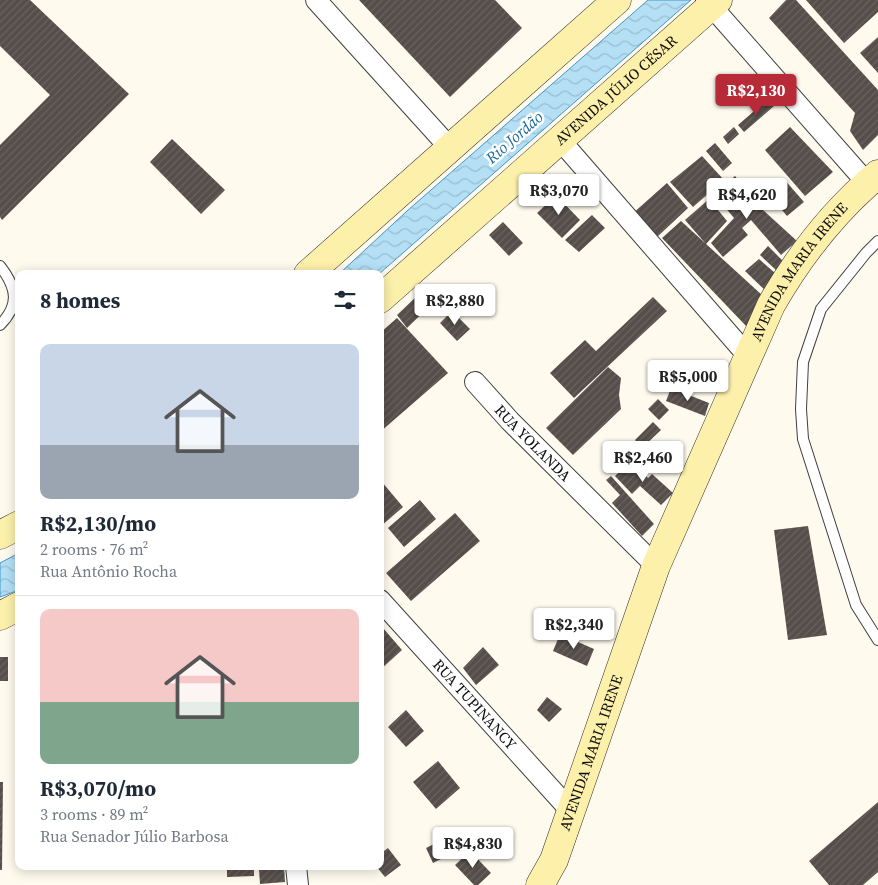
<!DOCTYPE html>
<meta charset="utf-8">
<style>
:root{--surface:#fff;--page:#f6f6f7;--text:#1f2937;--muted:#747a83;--line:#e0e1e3;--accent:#b82a37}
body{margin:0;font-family:"Source Serif 4",serif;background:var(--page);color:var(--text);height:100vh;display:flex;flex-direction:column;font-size:19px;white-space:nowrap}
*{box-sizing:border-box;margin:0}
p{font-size:16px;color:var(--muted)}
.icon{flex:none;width:28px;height:28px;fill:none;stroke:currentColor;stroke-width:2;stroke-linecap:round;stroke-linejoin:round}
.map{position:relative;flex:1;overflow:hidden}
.sheet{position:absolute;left:15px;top:270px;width:369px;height:600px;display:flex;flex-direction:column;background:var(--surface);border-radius:10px;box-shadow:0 2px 12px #0003}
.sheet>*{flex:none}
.price{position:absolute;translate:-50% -42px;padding:0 11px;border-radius:5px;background:#fff;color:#222;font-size:16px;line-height:32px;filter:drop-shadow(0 1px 2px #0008)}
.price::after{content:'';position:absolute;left:50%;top:30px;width:15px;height:11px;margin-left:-8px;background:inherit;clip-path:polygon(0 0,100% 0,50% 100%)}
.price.current{background:var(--accent);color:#fff}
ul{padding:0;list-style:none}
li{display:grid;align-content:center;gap:10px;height:265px;padding:0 25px}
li+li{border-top:1px solid var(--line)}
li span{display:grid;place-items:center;height:155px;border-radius:10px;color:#555}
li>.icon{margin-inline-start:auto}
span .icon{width:90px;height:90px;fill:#fffc;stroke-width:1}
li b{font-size:21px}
h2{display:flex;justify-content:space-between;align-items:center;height:60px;padding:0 25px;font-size:21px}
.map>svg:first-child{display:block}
.water{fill:url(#water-waves);stroke:#3e97c8}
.building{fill:url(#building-hatch)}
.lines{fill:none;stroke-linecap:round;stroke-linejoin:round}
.lane-casing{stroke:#404040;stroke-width:12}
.street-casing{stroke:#404040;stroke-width:22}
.secondary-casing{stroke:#2f2f2f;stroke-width:29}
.lane{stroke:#fff;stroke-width:10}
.street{stroke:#fff;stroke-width:20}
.secondary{stroke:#fcf0ab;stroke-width:28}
.labels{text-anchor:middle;stroke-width:5;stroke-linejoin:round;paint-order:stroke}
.street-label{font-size:15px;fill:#0d0d0d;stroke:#fff}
.water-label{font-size:16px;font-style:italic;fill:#1b689a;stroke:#fff}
</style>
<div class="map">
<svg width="878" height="885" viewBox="0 0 878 885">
<defs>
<pattern id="water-waves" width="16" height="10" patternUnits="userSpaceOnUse" patternTransform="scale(1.25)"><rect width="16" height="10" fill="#b4dff4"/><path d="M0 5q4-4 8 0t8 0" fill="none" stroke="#9abed0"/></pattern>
<pattern id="building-hatch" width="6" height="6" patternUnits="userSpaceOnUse" patternTransform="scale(1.25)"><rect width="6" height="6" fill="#554e4a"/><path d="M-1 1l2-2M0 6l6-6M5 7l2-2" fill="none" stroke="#686360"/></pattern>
</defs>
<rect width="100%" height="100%" fill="#fefaee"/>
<path class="water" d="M648 0H691L379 274H339L407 211Z
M19 553V590L0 597V563Z"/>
<path class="building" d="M0 0H30L129 94 2 220 0 217V145L50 95 0 46Z
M359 0H495L522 28 450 97Z
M786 0H796L878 90V135L863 150 850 131 855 113 769 18Z
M806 0H878V12L844 43Z
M878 37V73L860 53Z
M768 99 774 106 744 132 738 125Z
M734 127 739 134 728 144 723 137Z
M790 127 833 172 805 196 765 150Z
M172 139 225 190 201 214 150 162Z
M715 143 732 163 723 171 706 151Z
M702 156 724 180 693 207 670 182Z
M735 176 763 210 797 241 781 255 751 220 742 228 748 235 723 257 711 243 734 218 714 194Z
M783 178 804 202 787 216 767 192Z
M667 183 688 208 656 238 632 214Z
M556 195 580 220 562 238 537 213Z
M709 199 727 221 706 244 685 220Z
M592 215 605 228 579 252 565 240Z
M681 221 763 296 747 327 662 238Z
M503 222 523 243 509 256 489 235Z
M768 246 785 263 777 271 760 255Z
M759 259 775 273 767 292 745 271Z
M476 286 487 298 477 308 466 297Z
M420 293 431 305 407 328 397 315Z
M653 297 667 311 574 398 550 373 585 340 596 351Z
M452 311 470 329 457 341 440 323Z
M397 318 448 373 380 432V333Z
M608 367 621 378 619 395 621 409 573 455 546 428Z
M671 388 709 403 705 416 666 401Z
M658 399 669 410 659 420 648 409Z
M653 422 661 430 642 448 635 440Z
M631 461 648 478 652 474 673 493 661 505 640 486 632 494 615 476Z
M611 476 654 524 642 536 612 503 620 495 606 480Z
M382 482 403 507 380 527V484Z
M420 500 436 519 404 547 388 528Z
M455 513 480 541 411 601 386 573Z
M808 526 827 635 788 640 774 530Z
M383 628 402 650 380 670V630Z
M560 634 594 649 587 666 553 651Z
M19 636V650H18L15 638Z
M483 647 499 665 476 685 463 668Z
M0 657H8V681H0Z
M547 697 562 709 549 722 537 710Z
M406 710 424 731 406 747 388 727Z
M438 761 460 788 436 809 413 782Z
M0 782H3L2 870H0Z
M878 802V872L863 885H829L809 861Z
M442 840 449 855 433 863 426 848Z
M388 848 401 865 385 877 376 866H380V854Z
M470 851 491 873 478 885H474L455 865Z
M227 866H254V876L227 877Z
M284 867 285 882 260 884 259 870Z"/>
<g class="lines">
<g class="lane-casing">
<path id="lane" d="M878 241 866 253 821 309 803 362 801 409 803 439 856 605 878 640
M0 266C17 288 20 305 0 325"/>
</g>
<g class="street-casing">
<g id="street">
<path d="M316 0 450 148"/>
<path d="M706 0 867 183"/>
<path d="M560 140 748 356"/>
<path id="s1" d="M475 382 510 421 656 566"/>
<path id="s2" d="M380 600 570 810"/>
<path d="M296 866 298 885"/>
</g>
</g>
<g class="secondary-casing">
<g id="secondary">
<path d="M308 274 617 0"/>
<path id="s3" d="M380 299 718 0"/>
<path d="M0 535 19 525"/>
<path d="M0 616 19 606"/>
<path id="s4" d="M540 885 554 860 656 566 771 305C799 256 834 211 878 174"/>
</g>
</g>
<use href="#lane" class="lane"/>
<use href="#street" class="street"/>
<use href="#secondary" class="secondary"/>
</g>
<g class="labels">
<g class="street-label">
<text dy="5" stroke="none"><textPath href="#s3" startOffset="315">AVENIDA JÚLIO CÉSAR</textPath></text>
<text dy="5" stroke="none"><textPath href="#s4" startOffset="668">AVENIDA MARIA IRENE</textPath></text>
<text dy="5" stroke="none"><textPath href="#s1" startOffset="84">RUA YOLANDA</textPath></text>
<text dy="5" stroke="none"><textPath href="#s2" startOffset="141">RUA TUPINANCY</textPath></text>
<text dy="5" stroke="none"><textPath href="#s4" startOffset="142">AVENIDA MARIA IRENE</textPath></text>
</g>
<g class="water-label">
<text transform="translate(514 137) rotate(-41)" y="6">Rio Jordão</text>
</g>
</g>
</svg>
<b class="price current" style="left:756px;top:116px">R$2,130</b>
<b class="price" style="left:559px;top:216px">R$3,070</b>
<b class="price" style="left:747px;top:220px">R$4,620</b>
<b class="price" style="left:455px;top:326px">R$2,880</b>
<b class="price" style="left:688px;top:402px">R$5,000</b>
<b class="price" style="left:643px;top:483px">R$2,460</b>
<b class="price" style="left:574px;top:650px">R$2,340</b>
<b class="price" style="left:473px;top:869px">R$4,830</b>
<section class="sheet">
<h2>8 homes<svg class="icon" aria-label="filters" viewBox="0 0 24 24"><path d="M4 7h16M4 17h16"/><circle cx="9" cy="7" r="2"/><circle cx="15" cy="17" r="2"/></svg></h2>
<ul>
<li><span style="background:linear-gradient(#c9d6e8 65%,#9aa5b1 0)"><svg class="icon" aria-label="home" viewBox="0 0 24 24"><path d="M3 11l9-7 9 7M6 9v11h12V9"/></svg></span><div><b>R$2,130/mo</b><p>2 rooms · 76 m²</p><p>Rua Antônio Rocha</p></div></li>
<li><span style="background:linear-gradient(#f6c9c9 60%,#7fa58c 0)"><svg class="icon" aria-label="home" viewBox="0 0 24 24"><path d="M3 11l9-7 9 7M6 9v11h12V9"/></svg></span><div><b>R$3,070/mo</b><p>3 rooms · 89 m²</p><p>Rua Senador Júlio Barbosa</p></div></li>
</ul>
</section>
</div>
